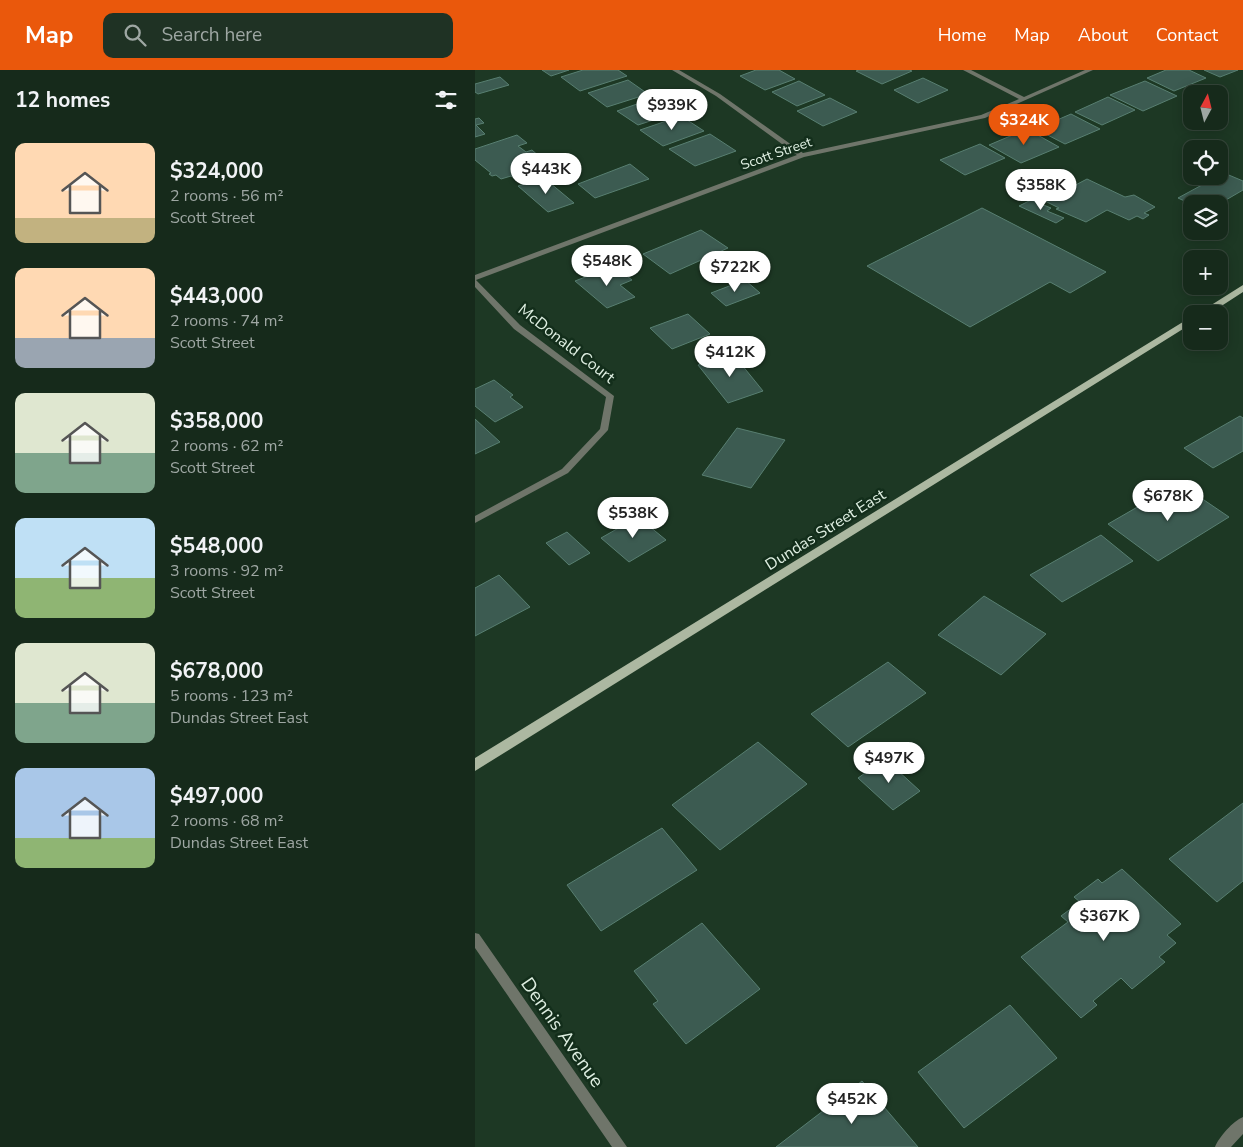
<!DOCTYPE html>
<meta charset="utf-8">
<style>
:root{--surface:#162a1b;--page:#1f3224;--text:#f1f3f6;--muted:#9ea7a3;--line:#35463a;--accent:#ea580c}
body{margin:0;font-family:"Nunito Sans",sans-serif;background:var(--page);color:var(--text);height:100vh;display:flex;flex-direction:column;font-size:19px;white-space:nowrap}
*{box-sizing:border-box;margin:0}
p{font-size:16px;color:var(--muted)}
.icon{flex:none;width:28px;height:28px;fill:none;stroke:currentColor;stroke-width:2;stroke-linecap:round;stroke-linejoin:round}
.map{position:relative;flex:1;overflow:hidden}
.panel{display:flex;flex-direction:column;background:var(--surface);width:475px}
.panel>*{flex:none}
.needle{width:32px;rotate:7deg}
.tools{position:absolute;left:708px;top:15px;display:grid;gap:10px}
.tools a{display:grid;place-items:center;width:45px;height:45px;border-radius:10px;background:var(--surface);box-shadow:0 2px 12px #0003,0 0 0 1px var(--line);font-size:25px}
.price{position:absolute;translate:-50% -42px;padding:0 11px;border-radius:18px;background:#fff;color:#222;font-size:16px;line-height:32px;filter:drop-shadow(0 1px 2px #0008)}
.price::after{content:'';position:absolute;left:50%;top:30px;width:15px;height:11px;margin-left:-8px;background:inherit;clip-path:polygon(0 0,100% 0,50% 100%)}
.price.selected{background:var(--accent);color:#fff}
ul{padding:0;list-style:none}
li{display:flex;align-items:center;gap:15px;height:125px;padding:0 15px}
li span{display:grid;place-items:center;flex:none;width:140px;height:100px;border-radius:10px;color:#555}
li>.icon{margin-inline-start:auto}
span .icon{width:60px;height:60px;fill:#fffc;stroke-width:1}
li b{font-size:21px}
h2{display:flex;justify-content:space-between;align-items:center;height:60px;padding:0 15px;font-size:21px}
header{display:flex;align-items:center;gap:30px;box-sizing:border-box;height:70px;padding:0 25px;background:var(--accent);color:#fff}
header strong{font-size:24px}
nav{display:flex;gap:28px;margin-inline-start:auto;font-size:18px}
.search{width:350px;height:45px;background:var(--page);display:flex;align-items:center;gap:12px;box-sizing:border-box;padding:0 18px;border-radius:10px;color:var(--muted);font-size:19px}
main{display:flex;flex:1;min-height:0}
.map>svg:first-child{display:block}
.building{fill:#3c5b51;stroke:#587f71}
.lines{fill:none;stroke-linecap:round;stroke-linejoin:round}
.street{fill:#6f756a;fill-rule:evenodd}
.primary{fill:#acb8a1;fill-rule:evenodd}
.labels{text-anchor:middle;stroke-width:5;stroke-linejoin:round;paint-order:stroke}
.far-street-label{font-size:14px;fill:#dfefe2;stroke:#132e1b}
.street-label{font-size:16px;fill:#dfefe2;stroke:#132e1b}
.near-street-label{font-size:19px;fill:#dfefe2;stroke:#132e1b}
</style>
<header>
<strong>Map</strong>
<div class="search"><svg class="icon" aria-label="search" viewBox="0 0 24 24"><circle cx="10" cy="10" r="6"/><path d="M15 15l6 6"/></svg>Search here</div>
<nav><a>Home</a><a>Map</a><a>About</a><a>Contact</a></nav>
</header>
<main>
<section class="panel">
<h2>12 homes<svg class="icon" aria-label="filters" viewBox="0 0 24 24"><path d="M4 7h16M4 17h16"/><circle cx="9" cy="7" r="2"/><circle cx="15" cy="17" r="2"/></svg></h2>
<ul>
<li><span style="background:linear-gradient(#ffd9b3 75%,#c2b280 0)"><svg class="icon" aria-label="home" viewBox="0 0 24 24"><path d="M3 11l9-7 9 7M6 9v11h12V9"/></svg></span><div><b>$324,000</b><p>2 rooms · 56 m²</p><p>Scott Street</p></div></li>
<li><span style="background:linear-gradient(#ffd9b3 70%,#9aa5b1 0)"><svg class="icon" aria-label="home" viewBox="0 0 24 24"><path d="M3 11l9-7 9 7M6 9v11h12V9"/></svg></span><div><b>$443,000</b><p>2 rooms · 74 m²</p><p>Scott Street</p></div></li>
<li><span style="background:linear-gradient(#dfe7d0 60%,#7fa58c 0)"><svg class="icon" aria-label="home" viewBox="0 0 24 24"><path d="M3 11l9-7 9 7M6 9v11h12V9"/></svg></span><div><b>$358,000</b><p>2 rooms · 62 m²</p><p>Scott Street</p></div></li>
<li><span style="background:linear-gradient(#bfe0f5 60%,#8fb573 0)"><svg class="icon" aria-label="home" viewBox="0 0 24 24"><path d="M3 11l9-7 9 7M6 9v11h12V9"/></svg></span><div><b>$548,000</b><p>3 rooms · 92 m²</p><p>Scott Street</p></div></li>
<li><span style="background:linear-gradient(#dfe7d0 60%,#7fa58c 0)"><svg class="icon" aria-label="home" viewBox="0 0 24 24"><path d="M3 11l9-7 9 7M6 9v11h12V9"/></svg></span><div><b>$678,000</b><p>5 rooms · 123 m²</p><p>Dundas Street East</p></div></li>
<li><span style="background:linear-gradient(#a9c7e8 70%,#8fb573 0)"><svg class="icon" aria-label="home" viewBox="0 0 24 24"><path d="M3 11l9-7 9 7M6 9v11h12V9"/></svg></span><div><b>$497,000</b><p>2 rooms · 68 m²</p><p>Dundas Street East</p></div></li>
</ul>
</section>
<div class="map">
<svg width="768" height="1077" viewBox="0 0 768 1077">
<rect width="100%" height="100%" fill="#1d3824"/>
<path class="building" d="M67 0H94L76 6Z
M108 0H143L152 6 105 21 86 7Z
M281 0H304L320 9 290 20 265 6Z
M384 0H434L437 1 407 14 381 1Z
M691 0H714L731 8 699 21 672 8Z
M729 0H763L745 7Z
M25 7 34 15 3 24 0 22V14Z
M448 8 473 20 443 33 419 20Z
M153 10 173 24 132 37 113 23Z
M324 11 350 25 322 36 297 22Z
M670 11 702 26 668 41 635 25Z
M182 27 203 42 163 55 142 41Z
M633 27 660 40 627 55 600 42Z
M355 28 382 42 348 56 322 41Z
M596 44 625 59 590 74 561 59Z
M206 46 229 61 188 76 165 60Z
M4 48 9 53 1 55 10 64 0 67V49Z
M552 59 584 77 546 93 514 75Z
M235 64 261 81 220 96 194 79Z
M42 65 52 73 43 76 51 82 57 80 66 88H71L77 92 74 94 75 95 39 108 36 106 26 109 21 105 17 106 14 104 16 103 0 90V79Z
M505 74 530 88 490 105 465 90Z
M155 94 174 109 120 128 103 114Z
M749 103 768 111V120L744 134H716L703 128Z
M69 108 99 133 73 142 43 116Z
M612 109 650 127 659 125 680 137 669 143 674 145 668 149 662 146 654 150 632 140 611 152 581 139 584 138 570 131Z
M556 130 576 138 572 141 589 148 581 153 544 136Z
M507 138 631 202 595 223 575 212 495 257 392 196Z
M226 160 253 178 195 204 168 184Z
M139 196 157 210 145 215 160 227 132 238 100 211Z
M270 210 285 223 251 236 236 223Z
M213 244 235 264 197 279 175 258Z
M258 284 288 321 253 333 223 295Z
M19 310 38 325 35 327 48 337 20 352 0 336V319Z
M765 346 768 348V381L738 398 709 378Z
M0 349 25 372 0 384Z
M262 358 310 370 276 418 227 405Z
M704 413 754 447 683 491 633 454Z
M163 447 191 470 154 492 126 468Z
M92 462 115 483 94 495 71 473Z
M626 465 658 491 587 532 555 505Z
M24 505 55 537 0 566V518Z
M509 526 571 564 526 605 463 565Z
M413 592 451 623 373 677 336 644Z
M283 672 332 714 245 780 197 735Z
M410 689 445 721 418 740 383 708Z
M768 733V811L742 832 694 789Z
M187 758 222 800 126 861 92 815Z
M647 799 706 854 692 865 701 873 684 887 690 892 657 919 646 908 618 931 622 935 606 948 546 887 593 852 586 846 605 832 599 827 623 809 627 813Z
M227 853 285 919 211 974 178 934 183 931 159 901Z
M535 935 582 988 489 1058 443 1002Z
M387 1011 443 1077H301Z"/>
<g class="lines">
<path class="street" d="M197 0H204L245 24 328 83 506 45 544 29 488 0H496L549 27 610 0H618L510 48 329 87 1 210 45 255 139 326 133 360 93 403 0 453V446L87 399 125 359 131 327 39 259 0 217V205L322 85 241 26Z
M0 863 4 864 152 1077H137L0 878Z
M768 1047V1064L756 1077H740C744 1067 758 1051 768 1047Z"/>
<path class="primary" d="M768 215V222L734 244H722Z
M716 247V254L0 701V688Z"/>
</g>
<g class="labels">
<g class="far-street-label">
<text transform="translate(301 83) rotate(-19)" y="5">Scott Street</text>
</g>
<g class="street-label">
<text transform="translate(92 273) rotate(38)" y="6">McDonald Court</text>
<text transform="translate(350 459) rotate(-32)" y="6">Dundas Street East</text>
</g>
<g class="near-street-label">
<text transform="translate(88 962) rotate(55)" y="7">Dennis Avenue</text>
</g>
</g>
</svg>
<div class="tools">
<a><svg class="needle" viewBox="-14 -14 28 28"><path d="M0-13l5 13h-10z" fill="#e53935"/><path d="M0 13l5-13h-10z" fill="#9ea7a3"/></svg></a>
<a><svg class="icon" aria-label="locate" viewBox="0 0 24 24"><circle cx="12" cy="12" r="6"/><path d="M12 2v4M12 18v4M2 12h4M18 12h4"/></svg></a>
<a><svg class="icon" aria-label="layers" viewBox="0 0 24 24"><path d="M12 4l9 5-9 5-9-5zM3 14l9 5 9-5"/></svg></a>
<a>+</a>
<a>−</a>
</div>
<b class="price" style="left:197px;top:61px">$939K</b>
<b class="price selected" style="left:549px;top:76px">$324K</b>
<b class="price" style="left:71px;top:125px">$443K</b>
<b class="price" style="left:566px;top:141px">$358K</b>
<b class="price" style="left:132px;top:217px">$548K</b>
<b class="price" style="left:260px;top:223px">$722K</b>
<b class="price" style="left:255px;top:308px">$412K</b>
<b class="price" style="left:693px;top:452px">$678K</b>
<b class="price" style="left:158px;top:469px">$538K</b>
<b class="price" style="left:414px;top:714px">$497K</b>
<b class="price" style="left:629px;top:872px">$367K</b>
<b class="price" style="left:377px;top:1055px">$452K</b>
</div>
</main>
